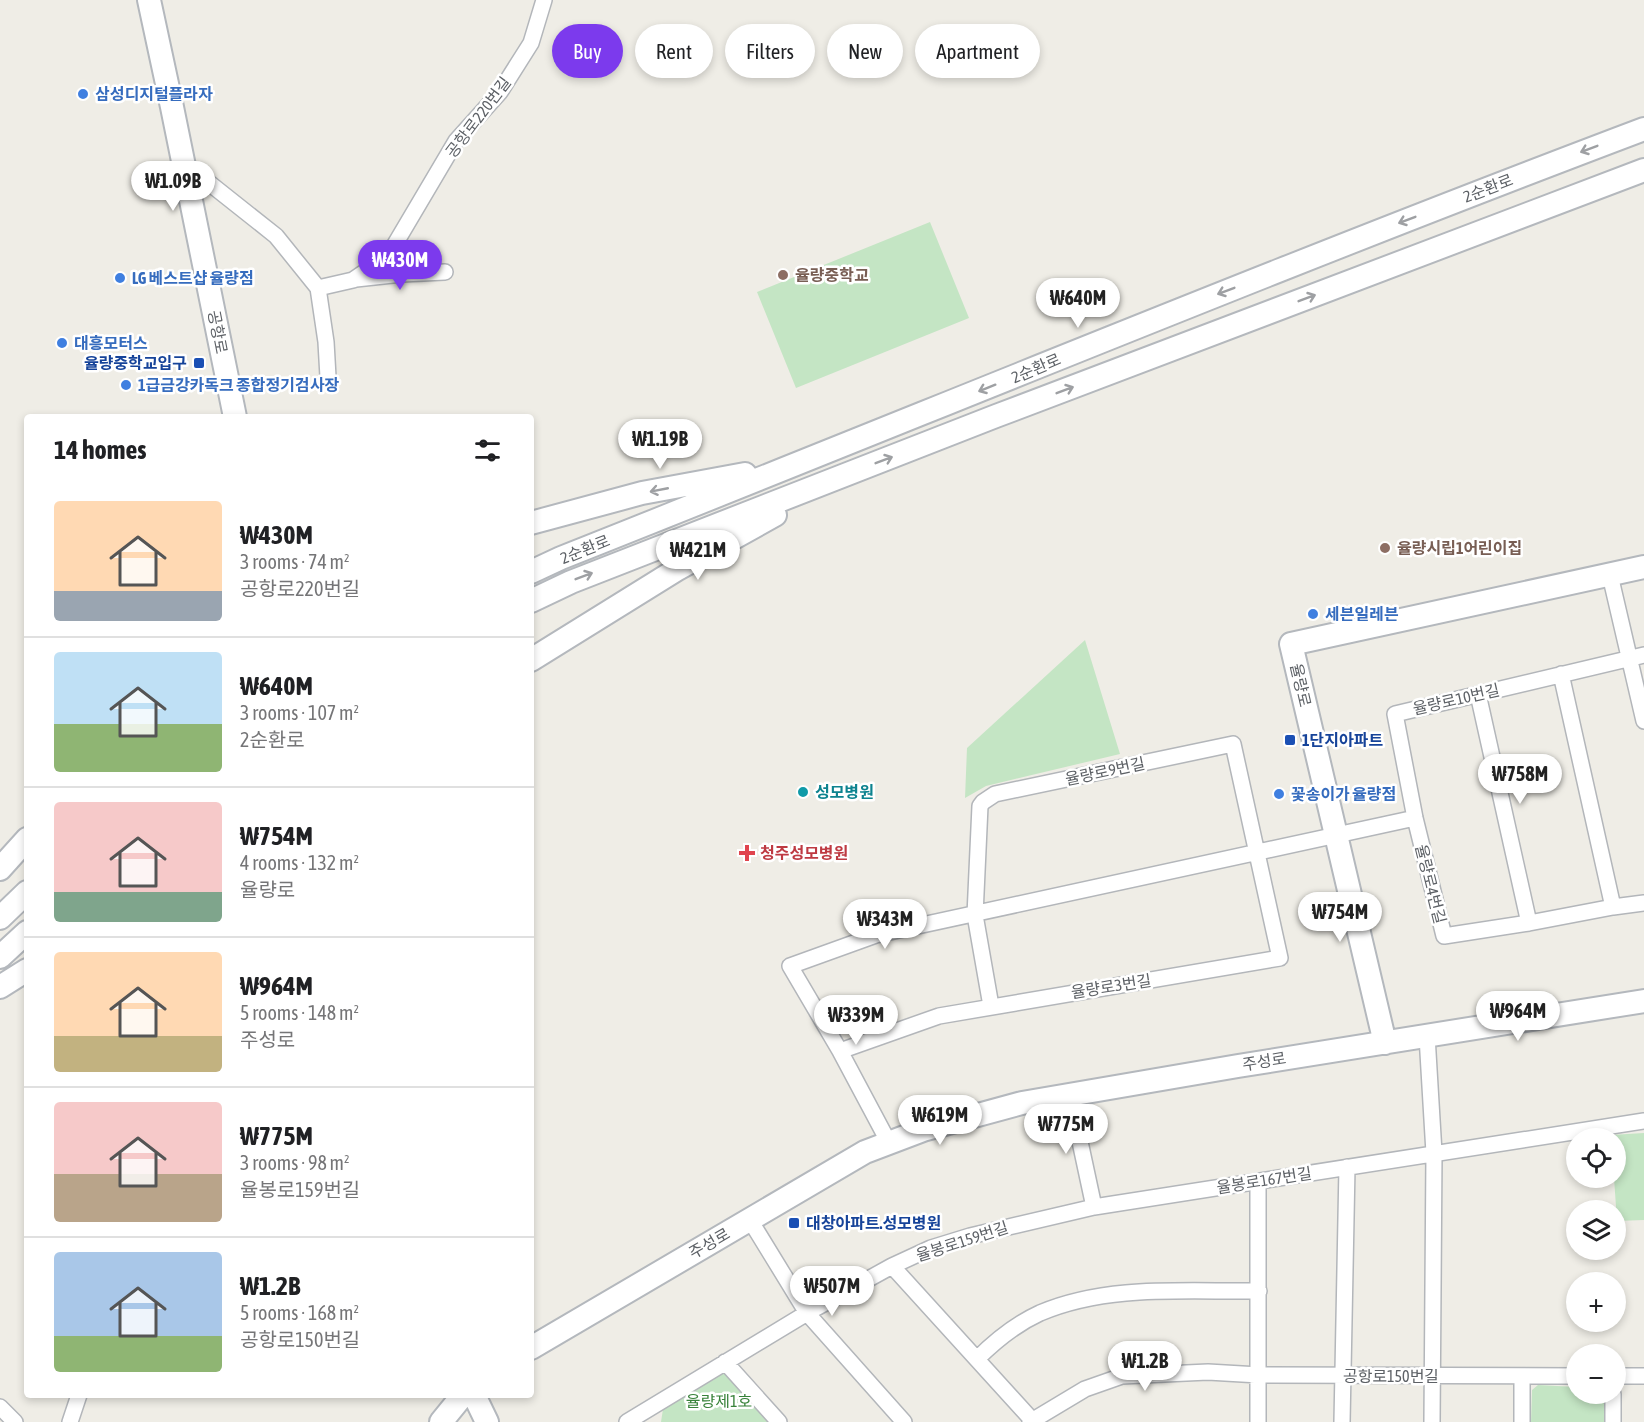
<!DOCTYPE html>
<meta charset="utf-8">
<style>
:root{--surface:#fff;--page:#f6f6f6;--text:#202124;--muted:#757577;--line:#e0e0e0;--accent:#7c3aed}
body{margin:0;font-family:"Asap Condensed","Noto Sans KR",sans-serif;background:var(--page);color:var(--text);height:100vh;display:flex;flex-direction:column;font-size:22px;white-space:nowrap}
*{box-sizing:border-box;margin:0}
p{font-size:20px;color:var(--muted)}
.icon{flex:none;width:33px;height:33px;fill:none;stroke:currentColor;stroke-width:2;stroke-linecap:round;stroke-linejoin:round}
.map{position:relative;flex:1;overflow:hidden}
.drawer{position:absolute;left:24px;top:414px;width:510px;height:984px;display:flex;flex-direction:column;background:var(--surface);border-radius:6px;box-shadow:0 3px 9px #0003}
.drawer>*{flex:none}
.guide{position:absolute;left:552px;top:24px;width:570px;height:54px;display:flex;gap:12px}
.tools{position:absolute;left:1566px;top:1128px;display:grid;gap:12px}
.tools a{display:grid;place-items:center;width:60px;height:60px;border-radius:50%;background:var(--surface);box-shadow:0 3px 9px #0003;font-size:30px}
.price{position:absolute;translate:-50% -51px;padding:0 14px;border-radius:21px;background:#fff;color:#222;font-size:20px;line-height:39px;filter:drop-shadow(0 2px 3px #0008)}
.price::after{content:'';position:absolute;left:50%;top:36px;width:18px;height:14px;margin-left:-9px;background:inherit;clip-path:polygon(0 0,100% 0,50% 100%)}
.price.active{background:var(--accent);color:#fff}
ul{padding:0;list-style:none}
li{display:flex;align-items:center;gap:18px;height:150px;padding:0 30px}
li+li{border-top:2px solid var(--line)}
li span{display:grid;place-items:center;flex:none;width:168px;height:120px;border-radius:6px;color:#555}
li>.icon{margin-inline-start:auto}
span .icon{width:72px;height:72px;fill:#fffc;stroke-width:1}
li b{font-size:26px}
h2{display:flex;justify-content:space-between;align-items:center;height:72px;padding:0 30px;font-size:26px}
.pill{padding:0 21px;border-radius:27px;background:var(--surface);box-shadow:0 3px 9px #0003;font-size:21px;line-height:54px}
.pill.active{background:var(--accent);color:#fff}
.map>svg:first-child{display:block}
.green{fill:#c4e5c4}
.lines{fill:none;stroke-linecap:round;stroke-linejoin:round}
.street-casing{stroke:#b3b6ba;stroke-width:18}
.secondary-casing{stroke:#b4b8bd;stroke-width:26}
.street{stroke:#fff;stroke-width:15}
.secondary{stroke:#fff;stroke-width:22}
.oneway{stroke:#9ea0a3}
.shop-dot{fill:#3f7fe0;stroke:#fff;stroke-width:2}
.education-dot{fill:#8d6e63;stroke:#fff;stroke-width:2}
.transit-dot{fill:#1a4fb4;stroke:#fff;stroke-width:2}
.culture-dot{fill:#0f9aa8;stroke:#fff;stroke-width:2}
.health-dot{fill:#e0444e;stroke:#fff;stroke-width:2}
.labels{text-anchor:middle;stroke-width:5;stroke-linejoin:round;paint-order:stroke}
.shop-label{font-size:16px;font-weight:bold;fill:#366cbe;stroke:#fff;text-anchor:start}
.street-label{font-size:16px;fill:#5d6166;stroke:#fff}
.education-label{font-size:16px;font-weight:bold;fill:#785e54;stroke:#fff;text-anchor:start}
.transit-label{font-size:16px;font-weight:bold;fill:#164399;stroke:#fff;text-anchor:start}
.culture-label{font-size:16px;font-weight:bold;fill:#0d838f;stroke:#fff;text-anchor:start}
.health-label{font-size:16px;font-weight:bold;fill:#be3a42;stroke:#fff;text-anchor:start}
.park-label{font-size:16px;fill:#38823a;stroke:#fff}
</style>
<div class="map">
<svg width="1644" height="1422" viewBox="0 0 1644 1422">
<rect width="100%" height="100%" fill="#efede6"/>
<path class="green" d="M930 222 969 318 796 388 757 292Z
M1085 640 1120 754 986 786 965 798 967 748Z
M1644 1133V1220L1617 1221 1614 1178 1616 1138H1611V1135Z
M725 1371 768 1422H661L663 1409Z
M1538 1385 1576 1387V1394H1601L1605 1398 1604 1422H1531L1532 1390Z"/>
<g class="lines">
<g class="street-casing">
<path id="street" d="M184 163 276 236 318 288 326 342 328 377
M356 279 402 274 445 272
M318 288 353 280 388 256 456 141 500 92 531 43 544 0
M1610 575 1644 721
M1561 674 1613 907 1529 923 1444 936 1415 818 1395 714 1644 655
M1478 694 1529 923
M1613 907 1644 903
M1427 1036 1434 1153 1432 1422
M840 1051 939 1016 1280 958 1233 744 995 794 983 802 980 806 975 915 991 1006
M1070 1095 1094 1207
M889 1143 840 1051 790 966 876 935 1415 818
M750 1220 807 1313 904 1422
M892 1266 1032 1420
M977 1359C995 1341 1016 1324 1040 1313 1108 1284 1186 1292 1259 1291
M725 1362 779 1422
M1522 1376V1422
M1616 1376H1644
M1613 1394V1422
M0 1407 15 1422
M70 1422 79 1395
M627 1422 807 1313 892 1266 931 1248 970 1236 1094 1207 1644 1121
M1030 1422 1085 1389 1122 1376 1208 1372 1259 1375 1576 1376
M1258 1422V1181
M1342 1422 1347 1167"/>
</g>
<g class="secondary-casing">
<path id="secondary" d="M149 0 172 107 235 417
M531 523 642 493 745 474
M531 572 561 558C922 415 1281 266 1644 129
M531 601 571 582 996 416 1644 170
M531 660 676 570 775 515
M0 869 27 839
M0 918 27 892
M0 957 27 932
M0 987 27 970
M1385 1043 1291 644 1644 567
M531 1348 865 1152 923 1130 1022 1103 1238 1066 1644 1001
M474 1395 487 1422
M441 1422 463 1395"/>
</g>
<use href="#street" class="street"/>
<use href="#secondary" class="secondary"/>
</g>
<defs><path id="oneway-shaft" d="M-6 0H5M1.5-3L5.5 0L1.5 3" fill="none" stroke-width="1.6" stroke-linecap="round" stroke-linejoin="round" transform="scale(1.5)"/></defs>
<g class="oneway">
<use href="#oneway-shaft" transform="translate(1589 149) rotate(159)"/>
<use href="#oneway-shaft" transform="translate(1407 220) rotate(159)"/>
<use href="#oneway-shaft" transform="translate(1226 291) rotate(159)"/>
<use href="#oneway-shaft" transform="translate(1307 298) rotate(-21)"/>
<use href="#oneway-shaft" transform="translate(987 388) rotate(158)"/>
<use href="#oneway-shaft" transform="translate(1065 390) rotate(-21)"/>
<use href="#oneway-shaft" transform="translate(884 460) rotate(-21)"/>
<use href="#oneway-shaft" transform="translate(659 490) rotate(169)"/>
<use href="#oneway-shaft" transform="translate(584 576) rotate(-21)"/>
</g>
<g class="shop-dot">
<circle cx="83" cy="94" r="6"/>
<circle cx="120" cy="278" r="6"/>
<circle cx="62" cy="343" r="6"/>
<circle cx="126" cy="385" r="6"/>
<circle cx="1313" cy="614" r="6"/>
<circle cx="1279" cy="794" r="6"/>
</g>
<g class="education-dot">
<circle cx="783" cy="275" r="6"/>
<circle cx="1385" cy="548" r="6"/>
</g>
<g class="transit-dot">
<rect x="193" y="357" width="12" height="12" rx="3"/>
<rect x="1284" y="734" width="12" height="12" rx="3"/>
<rect x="788" y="1217" width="12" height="12" rx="3"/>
</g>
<circle class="culture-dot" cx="803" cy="792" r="6"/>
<path class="health-dot" d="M744 844h6v6h6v6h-6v6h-6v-6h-6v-6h6z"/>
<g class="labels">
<g class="shop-label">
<text x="95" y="100">삼성디지털플라자</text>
<text x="132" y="284">LG 베스트샵 율량점</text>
<text x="74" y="349">대흥모터스</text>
<text x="138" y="391">1급금강카독크 종합정기검사장</text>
<text x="1325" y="620">세븐일레븐</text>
<text x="1291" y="800">꽃송이가 율량점</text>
</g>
<g class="street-label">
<text transform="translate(478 117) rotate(-53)" y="6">공항로220번길</text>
<text transform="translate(1488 188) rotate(-21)" y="6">2순환로</text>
<text transform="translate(218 332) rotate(79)" y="6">공항로</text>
<text transform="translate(1036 368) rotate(-23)" y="6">2순환로</text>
<text transform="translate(585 549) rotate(-22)" y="6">2순환로</text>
<text transform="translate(1301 685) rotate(77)" y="6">율량로</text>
<text transform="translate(1456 699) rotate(-13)" y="6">율량로10번길</text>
<text transform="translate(1105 771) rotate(-12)" y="6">율량로9번길</text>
<text transform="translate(1431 884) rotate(76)" y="6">율량로4번길</text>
<text transform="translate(1111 986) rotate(-9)" y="6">율량로3번길</text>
<text transform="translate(1264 1061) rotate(-9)" y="6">주성로</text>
<text transform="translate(1264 1180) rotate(-9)" y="6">율봉로167번길</text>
<text transform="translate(962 1241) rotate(-18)" y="6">율봉로159번길</text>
<text transform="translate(709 1243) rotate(-30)" y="6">주성로</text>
<text x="1391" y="1382">공항로150번길</text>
</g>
<g class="education-label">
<text x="795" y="281">율량중학교</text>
<text x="1397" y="554">율량시립1어린이집</text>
</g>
<g class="transit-label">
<text x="187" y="369" text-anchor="end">율량중학교입구</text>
<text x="1302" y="746">1단지아파트</text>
<text x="806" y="1229">대창아파트.성모병원</text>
</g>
<g class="culture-label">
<text x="815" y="798">성모병원</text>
</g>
<g class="health-label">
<text x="760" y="859">청주성모병원</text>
</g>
<g class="park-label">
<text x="719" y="1407">율량제1호</text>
</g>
</g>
</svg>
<div class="tools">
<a><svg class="icon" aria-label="locate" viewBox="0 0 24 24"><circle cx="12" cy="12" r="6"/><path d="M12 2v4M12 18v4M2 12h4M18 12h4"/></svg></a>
<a><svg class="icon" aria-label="layers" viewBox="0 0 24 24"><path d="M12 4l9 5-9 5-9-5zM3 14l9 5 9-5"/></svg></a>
<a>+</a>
<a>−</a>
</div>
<b class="price" style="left:173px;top:212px">₩1.09B</b>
<b class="price active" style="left:400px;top:291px">₩430M</b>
<b class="price" style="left:1078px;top:329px">₩640M</b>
<b class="price" style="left:660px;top:470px">₩1.19B</b>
<b class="price" style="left:698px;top:581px">₩421M</b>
<b class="price" style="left:1520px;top:805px">₩758M</b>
<b class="price" style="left:1340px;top:943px">₩754M</b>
<b class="price" style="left:885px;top:950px">₩343M</b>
<b class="price" style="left:1518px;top:1042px">₩964M</b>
<b class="price" style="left:856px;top:1046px">₩339M</b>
<b class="price" style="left:940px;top:1146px">₩619M</b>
<b class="price" style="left:1066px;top:1155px">₩775M</b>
<b class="price" style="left:832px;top:1317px">₩507M</b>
<b class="price" style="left:1145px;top:1392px">₩1.2B</b>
<div class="guide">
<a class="pill active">Buy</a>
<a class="pill">Rent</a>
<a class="pill">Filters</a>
<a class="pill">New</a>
<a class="pill">Apartment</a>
</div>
<section class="drawer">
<h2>14 homes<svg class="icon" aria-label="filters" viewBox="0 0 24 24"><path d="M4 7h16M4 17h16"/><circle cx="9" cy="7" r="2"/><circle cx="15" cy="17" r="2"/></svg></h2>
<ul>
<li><span style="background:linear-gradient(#ffd9b3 75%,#9aa5b1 0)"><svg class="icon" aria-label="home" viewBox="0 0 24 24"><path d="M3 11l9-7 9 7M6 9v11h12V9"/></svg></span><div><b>₩430M</b><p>3 rooms · 74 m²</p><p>공항로220번길</p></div></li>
<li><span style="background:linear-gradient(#bfe0f5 60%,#8fb573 0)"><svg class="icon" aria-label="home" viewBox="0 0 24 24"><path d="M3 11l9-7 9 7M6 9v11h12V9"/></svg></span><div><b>₩640M</b><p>3 rooms · 107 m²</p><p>2순환로</p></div></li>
<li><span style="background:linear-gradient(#f6c9c9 75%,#7fa58c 0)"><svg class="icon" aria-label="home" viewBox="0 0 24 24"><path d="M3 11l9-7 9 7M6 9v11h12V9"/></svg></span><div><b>₩754M</b><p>4 rooms · 132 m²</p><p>율량로</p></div></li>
<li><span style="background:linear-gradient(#ffd9b3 70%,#c2b280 0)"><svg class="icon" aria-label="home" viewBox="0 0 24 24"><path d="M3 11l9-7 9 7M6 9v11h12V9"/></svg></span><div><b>₩964M</b><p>5 rooms · 148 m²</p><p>주성로</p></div></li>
<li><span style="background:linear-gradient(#f6c9c9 60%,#b9a48a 0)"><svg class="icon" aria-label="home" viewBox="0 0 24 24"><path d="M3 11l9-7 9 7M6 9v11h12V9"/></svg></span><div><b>₩775M</b><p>3 rooms · 98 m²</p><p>율봉로159번길</p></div></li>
<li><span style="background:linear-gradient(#a9c7e8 70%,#8fb573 0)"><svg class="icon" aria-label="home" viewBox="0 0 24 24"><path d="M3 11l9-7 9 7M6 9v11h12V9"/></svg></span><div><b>₩1.2B</b><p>5 rooms · 168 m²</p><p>공항로150번길</p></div></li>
</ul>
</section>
</div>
